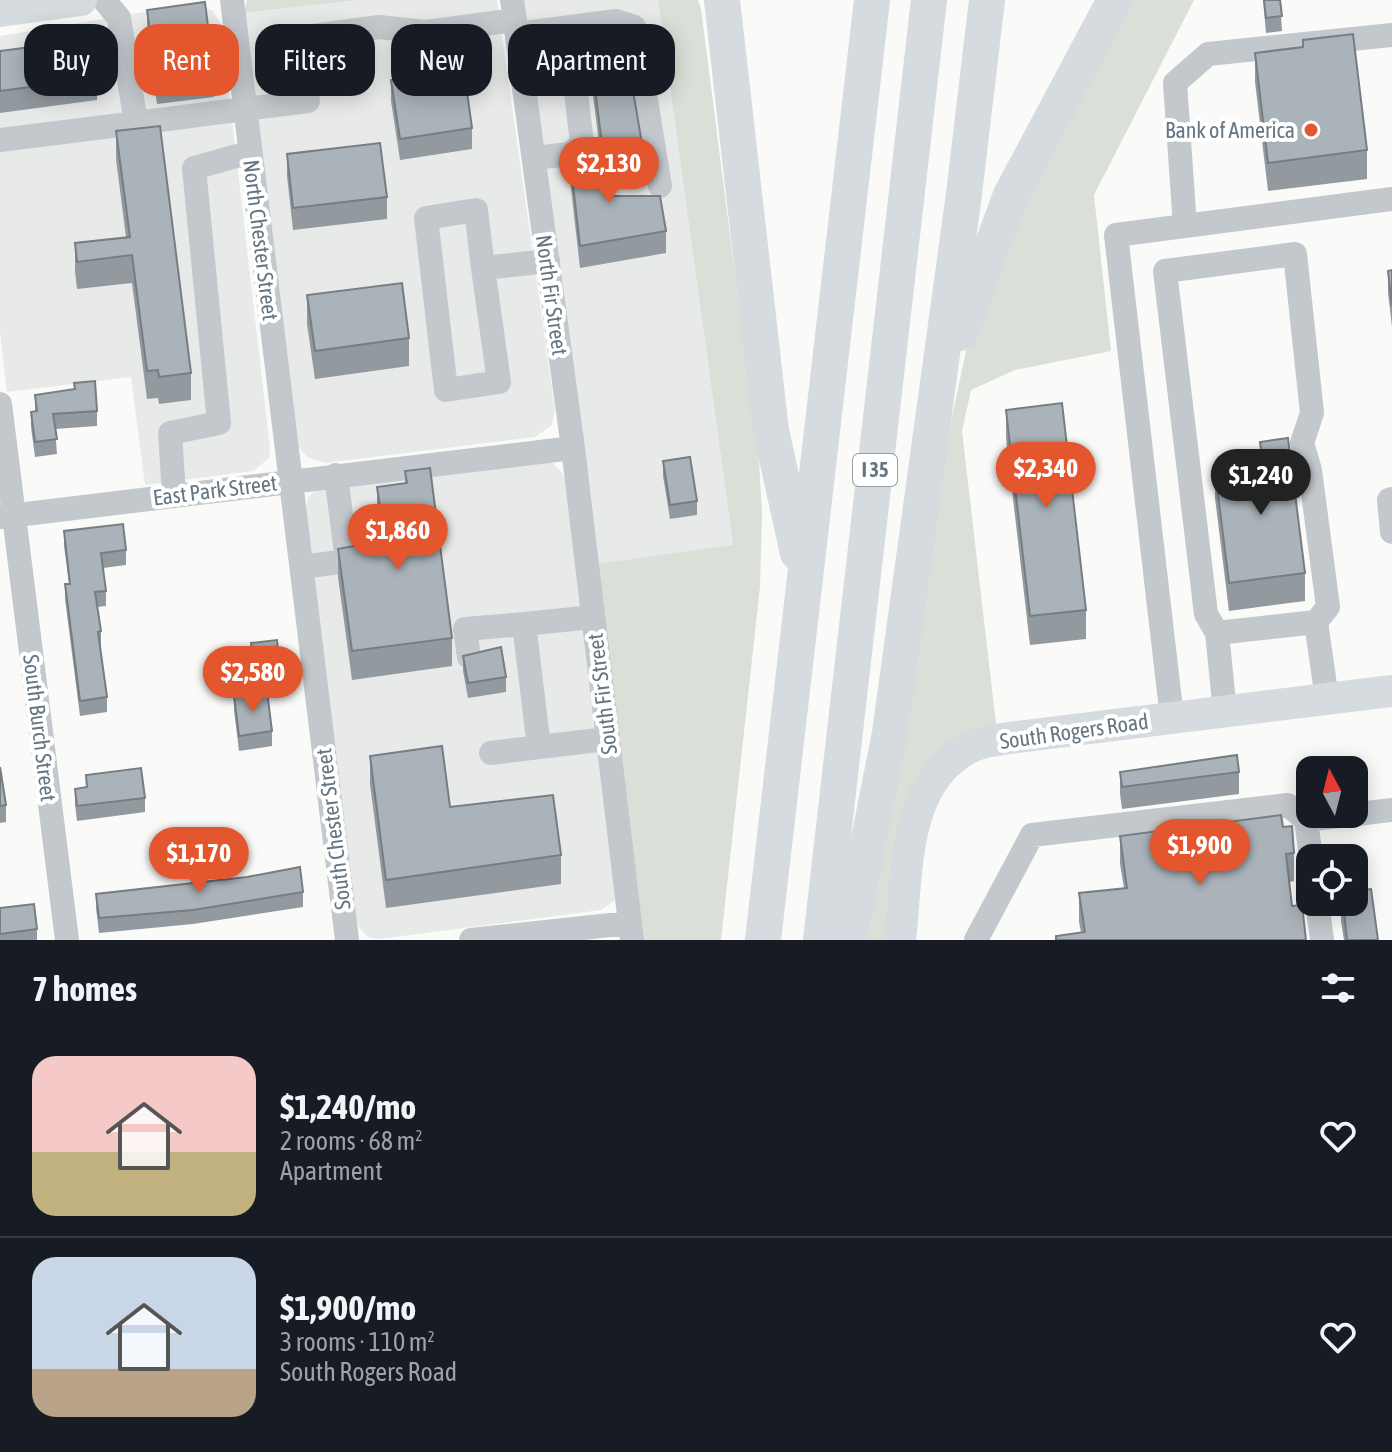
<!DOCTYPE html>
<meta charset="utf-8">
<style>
:root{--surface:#171b24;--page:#242831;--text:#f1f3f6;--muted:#9ea1a6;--line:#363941;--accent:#e4572e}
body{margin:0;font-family:"Asap Condensed",sans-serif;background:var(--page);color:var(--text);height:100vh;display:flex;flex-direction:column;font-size:30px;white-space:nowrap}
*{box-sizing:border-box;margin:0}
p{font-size:26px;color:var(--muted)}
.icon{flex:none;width:44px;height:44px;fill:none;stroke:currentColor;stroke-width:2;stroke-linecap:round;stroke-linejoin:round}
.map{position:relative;height:940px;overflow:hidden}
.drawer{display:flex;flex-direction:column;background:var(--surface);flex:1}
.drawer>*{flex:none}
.banner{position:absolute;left:24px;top:24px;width:800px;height:72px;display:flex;gap:16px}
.needle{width:52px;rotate:353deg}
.buttons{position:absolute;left:1296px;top:756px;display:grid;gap:16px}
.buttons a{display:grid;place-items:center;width:72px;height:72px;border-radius:16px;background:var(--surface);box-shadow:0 4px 20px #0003;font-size:40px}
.price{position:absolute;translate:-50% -68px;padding:0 18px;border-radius:28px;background:var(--accent);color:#fff;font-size:26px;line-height:52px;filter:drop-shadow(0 2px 4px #0008)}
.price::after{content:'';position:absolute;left:50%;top:48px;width:24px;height:18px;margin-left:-12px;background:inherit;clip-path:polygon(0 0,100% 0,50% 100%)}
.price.on{background:#222;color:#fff}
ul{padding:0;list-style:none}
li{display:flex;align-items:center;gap:24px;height:200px;padding:0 32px}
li+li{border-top:2px solid var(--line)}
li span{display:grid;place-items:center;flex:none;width:224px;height:160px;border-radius:24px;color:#555}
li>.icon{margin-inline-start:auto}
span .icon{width:96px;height:96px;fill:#fffc;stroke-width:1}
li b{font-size:34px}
h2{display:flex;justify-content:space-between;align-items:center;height:96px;padding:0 32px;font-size:34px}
.pill{padding:0 28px;border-radius:24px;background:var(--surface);box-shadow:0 4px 20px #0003;font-size:28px;line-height:72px}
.pill.on{background:var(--accent);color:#fff}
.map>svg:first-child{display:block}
.built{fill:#e8e9e9}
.green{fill:#dadfd7}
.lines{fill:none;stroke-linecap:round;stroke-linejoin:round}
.minor{stroke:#c3c8cc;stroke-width:24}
.major{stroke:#d6dbdf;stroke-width:32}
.highway{stroke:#d6dbdf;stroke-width:36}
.wall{fill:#929a9f}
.building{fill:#aab3b9;stroke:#777d82;stroke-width:2}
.poi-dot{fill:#e4572e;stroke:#fff;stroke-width:3}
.labels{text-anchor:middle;stroke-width:8;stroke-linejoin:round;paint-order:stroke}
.shield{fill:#fff;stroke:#939fa8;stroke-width:2}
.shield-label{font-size:20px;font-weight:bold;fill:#657683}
.poi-label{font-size:22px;fill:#657683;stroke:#fff;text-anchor:end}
.street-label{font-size:22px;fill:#657683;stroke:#fff}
</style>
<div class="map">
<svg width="1392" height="940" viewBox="0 0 1392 940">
<rect width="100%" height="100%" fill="#fafaf8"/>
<path class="built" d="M359 0H497L555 410 552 425 535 437 325 463 307 457 297 445 244 13Z
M520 0H658L733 546 596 564Z
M194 4 212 10 221 24 270 448 269 458 253 471 145 485 131 377 7 392 0 332V36Z
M551 461 563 474 566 484 615 900 601 910 379 939 368 937 357 925 305 512 308 498 315 490Z"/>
<path class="green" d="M247 0H359L244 13Z
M658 0H698L701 9 759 461 762 513 760 587 721 940H644L596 564 733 545Z
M1130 0H1194L1094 195 1111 351 1015 370 971 390 962 431 996 724 954 742 888 940H867L945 449 970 333 1010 228Z"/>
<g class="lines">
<path class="minor" d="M104 0 119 18 136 123 308 101 298 38 379 27 426 32 515 20
M232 0 347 940
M512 0 573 448 632 940
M517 34 616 21 634 27 660 186
M523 83 588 74
M0 140 136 123
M534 158 570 154 582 143 574 76
M1185 226 1175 83 1208 54 1392 35
M483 268 476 210 426 218 446 390 499 382 483 268 548 261
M0 404 67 940
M174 495 170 433 219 423 194 168 251 152
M1392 499 1389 500 1392 532
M0 517 573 448
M302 567 347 561 336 475
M1217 633 1316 622
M469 657 465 629 524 624
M1225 712 1217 633 1206 614 1165 271 1295 254 1312 413 1302 443 1310 470 1328 607 1316 622 1327 699
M1172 718 1116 235 1392 199
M539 747 607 739
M491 753 539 747 524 624 593 617
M1306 820 1392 810
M1317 902 1322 940
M471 940 629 923
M976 940 1032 835 1288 805 1306 820 1311 858"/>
<path class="major" d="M0 11 81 0
M900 940C908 874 901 779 973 746 984 741 998 740 1009 738L1392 691"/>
<path class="highway" d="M722 0 771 431 798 553
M960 333 1011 195 1115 0
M763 940 872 0
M821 940 929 0
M849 940 890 733 964 194 987 0"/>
</g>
<path class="wall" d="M1263 0H1280L1282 31 1266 33Z
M147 10 214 75V97L157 104 147 32Z
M331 34 356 67V82L336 85 331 49Z
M1303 40 1367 150V179L1268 191 1255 82V53L1303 47Z
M440 47 483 60V80L466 83 472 128V149L400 160 391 101V80L441 73Z
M0 51 97 78V100L0 113Z
M592 66 641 138V160L602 166 592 88Z
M116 131 191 373V400L159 404 158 398 147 399 132 283 77 289 75 271V243L126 237 116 159Z
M569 149 605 196 666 231V253L580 268 569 171Z
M287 154 387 197V219L293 230 287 176Z
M1392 270V327L1388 293V271Z
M307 295 409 338V366L315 379 307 324Z
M35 395 97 411V426L55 429 57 454 35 457 31 427V412H35Z
M1006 410 1086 610V639L1030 645 1006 438Z
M1260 442 1305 573V601L1229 611 1215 498V470L1260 464Z
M663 461 697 501V515L670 519 663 476Z
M405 471 452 638V666L352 680 338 577V549L381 541 377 516V487L405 484Z
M64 531 126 550V565L103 568 106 591V606L97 607 101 631V646H100L107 697V712L80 716 65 599V584H69L64 546Z
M251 643 281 678V693L267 694 272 731V746L239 751 234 710V696L255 693 251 658Z
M463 656 506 677V692L468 698 463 671Z
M370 756 450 807 561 855V884L386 908 370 784Z
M0 767 6 805V822L0 823Z
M1120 772H1239V794L1122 809 1120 794Z
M86 775 145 798V812L77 821 75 804V789L86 788Z
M1283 827 1294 853V881L1081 932 1079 922V893L1124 888 1120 864V836Z
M303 892V907L193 924 99 933 96 908V894Z
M1341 902H1354L1378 940H1344L1341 921Z
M0 908 37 929V940H0Z"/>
<path class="building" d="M1264 0H1280L1282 16 1266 18Z
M205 2 214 75 157 82 147 10Z
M351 31 356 67 336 70 331 34Z
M1353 34 1367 150 1268 163 1255 53 1303 47V40Z
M92 39 97 78 0 91V51Z
M480 41 483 60 463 63 472 128 400 139 391 80 444 73 440 47Z
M628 61 641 138 602 144 592 66Z
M160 126 191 373 159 377 158 370 147 371 132 255 77 262 75 243 130 237 116 131Z
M380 143 387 197 293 208 287 154Z
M596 144 605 196H660L666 231 580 246 569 149Z
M1392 270V306L1388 271Z
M402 283 409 338 315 351 307 295Z
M95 381 97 411 53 414 57 439 35 442 31 412 37 411 35 395 75 389 74 383Z
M1062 403 1086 610 1030 616 1006 410Z
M1288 438 1305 573 1229 583 1215 470 1263 464 1260 442Z
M690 457 697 501 670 505 663 461Z
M430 468 452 638 352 651 338 549 385 540 377 487 407 483 405 471Z
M123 524 126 550 101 553 106 591 95 592 101 631 98 632 107 697 80 701 65 584H70L64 531Z
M277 640 281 678 255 681 251 643Z
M501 647 506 677 468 683 463 656Z
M267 691 272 731 239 736 234 696Z
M442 746 450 807 553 795 561 855 386 880 370 756Z
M1237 755 1239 772 1122 787 1120 772Z
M0 767 6 805 0 806Z
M141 768 145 798 77 806 75 789 87 787 86 775Z
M1281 815 1283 827 1292 826 1294 853 1286 854 1292 906 1302 905 1306 940H1056V936L1085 932 1079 893 1127 888 1120 836Z
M300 867 303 892 193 910 99 918 96 894 247 877Z
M1371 889 1378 940H1347L1343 902H1354V891Z
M34 904 37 929 0 934V908Z"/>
<circle class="poi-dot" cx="1311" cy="130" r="8"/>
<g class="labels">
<rect class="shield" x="853" y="454" width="44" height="32" rx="6"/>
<g class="shield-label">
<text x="875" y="477">I 35</text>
</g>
<g class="poi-label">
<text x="1295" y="138">Bank of America</text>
</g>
<g class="street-label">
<text transform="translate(261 240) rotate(83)" y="8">North Chester Street</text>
<text transform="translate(552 295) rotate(82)" y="8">North Fir Street</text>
<text transform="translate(215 490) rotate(-7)" y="8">East Park Street</text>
<text transform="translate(602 694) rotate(-97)" y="8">South Fir Street</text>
<text transform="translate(40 728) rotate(83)" y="8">South Burch Street</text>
<text transform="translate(1074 731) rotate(-8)" y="8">South Rogers Road</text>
<text transform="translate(333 829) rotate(-97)" y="8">South Chester Street</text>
</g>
</g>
</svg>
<div class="buttons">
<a><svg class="needle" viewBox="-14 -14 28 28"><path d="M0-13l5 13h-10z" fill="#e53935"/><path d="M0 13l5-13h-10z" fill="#9ea1a6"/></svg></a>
<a><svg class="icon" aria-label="locate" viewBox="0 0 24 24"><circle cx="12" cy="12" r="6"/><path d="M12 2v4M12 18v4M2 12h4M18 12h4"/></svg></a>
</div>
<b class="price" style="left:609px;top:205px">$2,130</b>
<b class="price" style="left:1046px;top:510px">$2,340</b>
<b class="price on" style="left:1261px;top:517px">$1,240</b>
<b class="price" style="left:398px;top:572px">$1,860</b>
<b class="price" style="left:253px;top:714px">$2,580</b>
<b class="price" style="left:1200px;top:887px">$1,900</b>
<b class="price" style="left:199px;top:895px">$1,170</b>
<div class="banner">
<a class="pill">Buy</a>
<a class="pill on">Rent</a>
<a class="pill">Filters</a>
<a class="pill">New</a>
<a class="pill">Apartment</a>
</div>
</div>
<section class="drawer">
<h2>7 homes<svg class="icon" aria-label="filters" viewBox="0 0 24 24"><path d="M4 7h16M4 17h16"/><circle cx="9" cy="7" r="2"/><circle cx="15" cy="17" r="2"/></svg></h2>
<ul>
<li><span style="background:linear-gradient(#f6c9c9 60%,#c2b280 0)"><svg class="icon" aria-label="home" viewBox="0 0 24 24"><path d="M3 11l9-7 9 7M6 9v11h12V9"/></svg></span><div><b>$1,240/mo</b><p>2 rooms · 68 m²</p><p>Apartment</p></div><svg class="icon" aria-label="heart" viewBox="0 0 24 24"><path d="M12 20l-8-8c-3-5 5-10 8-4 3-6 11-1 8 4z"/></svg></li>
<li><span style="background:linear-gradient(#c9d6e8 70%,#b9a48a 0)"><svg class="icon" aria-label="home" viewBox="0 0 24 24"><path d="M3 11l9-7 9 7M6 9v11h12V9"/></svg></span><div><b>$1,900/mo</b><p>3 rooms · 110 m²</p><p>South Rogers Road</p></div><svg class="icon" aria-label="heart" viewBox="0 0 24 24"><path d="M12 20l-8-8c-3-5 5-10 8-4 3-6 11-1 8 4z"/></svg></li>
</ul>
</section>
